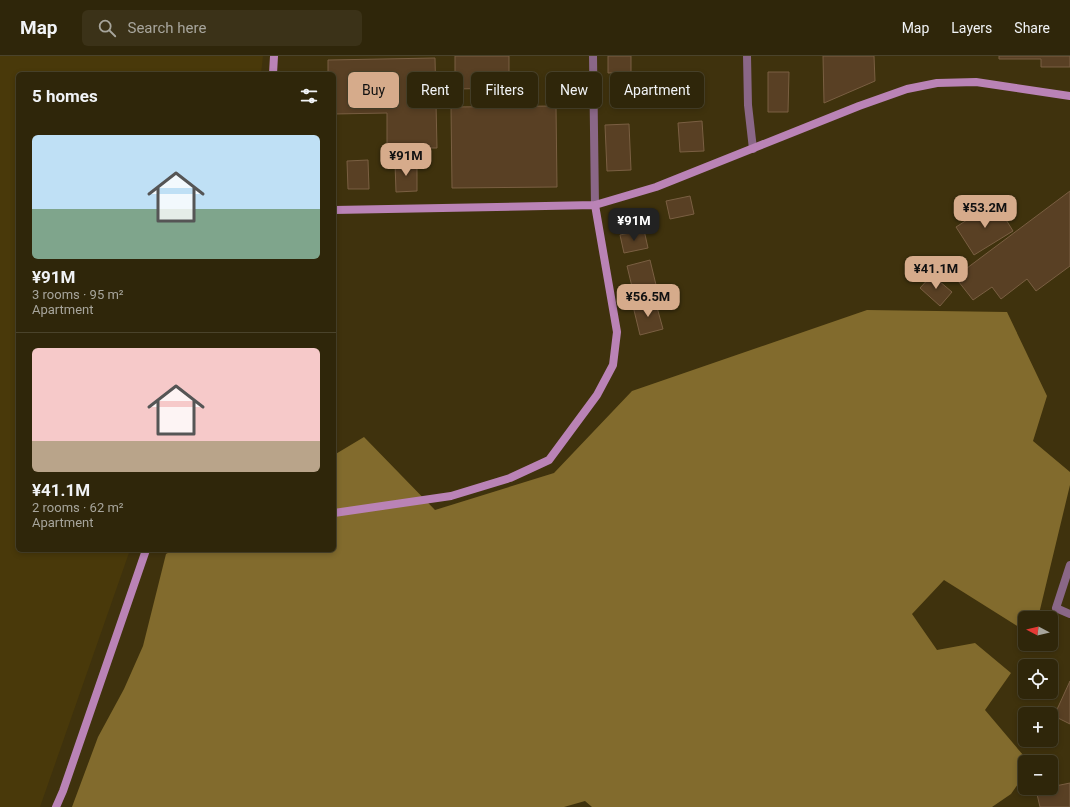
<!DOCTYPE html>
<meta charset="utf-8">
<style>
:root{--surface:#2f260a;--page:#3b3218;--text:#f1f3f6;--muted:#a7a59c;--line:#4a432b;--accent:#d6ab8b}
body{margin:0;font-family:Roboto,sans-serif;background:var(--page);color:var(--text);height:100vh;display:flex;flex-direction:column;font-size:15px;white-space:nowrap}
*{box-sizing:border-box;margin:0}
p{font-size:13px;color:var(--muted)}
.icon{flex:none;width:22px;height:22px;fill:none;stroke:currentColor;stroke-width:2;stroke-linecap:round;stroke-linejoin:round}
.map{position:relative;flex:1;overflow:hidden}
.drawer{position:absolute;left:16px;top:16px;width:320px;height:480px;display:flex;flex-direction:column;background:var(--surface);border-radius:6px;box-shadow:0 2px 6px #0003,0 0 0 1px var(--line)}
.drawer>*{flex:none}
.top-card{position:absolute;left:348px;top:16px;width:380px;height:36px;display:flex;gap:8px}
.needle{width:26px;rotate:277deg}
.controls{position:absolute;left:1018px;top:555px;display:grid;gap:8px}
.controls a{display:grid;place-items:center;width:40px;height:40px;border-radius:6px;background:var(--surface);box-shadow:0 2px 6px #0003,0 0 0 1px var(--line);font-size:20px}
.price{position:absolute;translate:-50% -34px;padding:0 9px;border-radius:8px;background:var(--accent);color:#111;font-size:13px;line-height:26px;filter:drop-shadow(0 1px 2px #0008)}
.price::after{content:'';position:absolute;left:50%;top:24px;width:12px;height:9px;margin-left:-6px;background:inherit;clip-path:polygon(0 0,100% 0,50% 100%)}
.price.selected{background:#222;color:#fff}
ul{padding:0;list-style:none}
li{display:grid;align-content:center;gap:8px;height:212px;padding:0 16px}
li+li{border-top:1px solid var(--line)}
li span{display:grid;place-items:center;height:124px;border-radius:6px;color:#555}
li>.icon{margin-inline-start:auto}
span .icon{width:72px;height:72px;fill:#fffc;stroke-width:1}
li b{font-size:17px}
h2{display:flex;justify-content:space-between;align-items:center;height:48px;padding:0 16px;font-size:17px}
.pill{padding:0 14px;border-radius:6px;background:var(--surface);box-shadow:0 2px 6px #0003,0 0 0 1px var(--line);font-size:14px;line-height:36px}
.pill.selected{background:var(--accent);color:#111}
header{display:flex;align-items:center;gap:24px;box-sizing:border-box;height:56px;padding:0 20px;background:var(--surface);border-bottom:1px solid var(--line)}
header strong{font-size:19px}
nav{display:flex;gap:22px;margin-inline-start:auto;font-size:14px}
.search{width:280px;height:36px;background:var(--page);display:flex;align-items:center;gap:10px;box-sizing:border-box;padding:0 14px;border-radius:6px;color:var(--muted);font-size:15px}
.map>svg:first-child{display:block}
.built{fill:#49390a}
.forest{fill:#826b2d}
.building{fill:#594024;stroke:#7a5f42}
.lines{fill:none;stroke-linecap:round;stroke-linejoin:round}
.street{stroke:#8a6787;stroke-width:8}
.secondary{stroke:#ba83b6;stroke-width:8}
</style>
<header>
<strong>Map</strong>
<div class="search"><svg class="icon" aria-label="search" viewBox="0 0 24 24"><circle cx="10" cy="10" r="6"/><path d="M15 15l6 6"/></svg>Search here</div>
<nav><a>Map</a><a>Layers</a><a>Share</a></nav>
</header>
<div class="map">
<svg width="1070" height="751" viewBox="0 0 1070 751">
<rect width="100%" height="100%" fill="#3f320d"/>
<path class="built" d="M0 0H263L261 18H18V494H130L40 751H0Z"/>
<path class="forest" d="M867 254 1007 256 1047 340 1033 385 1070 416V429L1038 562H1025V575L944 524 912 558 937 594 975 587 1011 617 985 654 1029 706H1025V718L1011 738 992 751H592L585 745 564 751H72L98 681 124 633 143 590 166 498 173 494H334V399L364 381 435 454 554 417 632 335Z"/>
<path class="building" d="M455 0H509V32L455 33Z
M608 0H631V16L608 17Z
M823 0H874L875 25 824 47Z
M999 0H1070V11H1041V3H999Z
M435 2 437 92H387V57L334 58V18H328V4Z
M768 16H789L788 56H768Z
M624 31H648V51L625 52Z
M556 50 557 131 452 132 451 51Z
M702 65 704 95 680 96 678 67Z
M629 68 631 114 607 115 605 69Z
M368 104 369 133H348L347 105Z
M395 107H417V135L396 136Z
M1070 135V210L1036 235 1027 223 1001 243 992 231 973 244 955 221Z
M690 140 694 158 670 163 666 145Z
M995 146 1013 175 974 199 956 171Z
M644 174 648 192 624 197 620 179Z
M650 204 657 233 634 239 627 210Z
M932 219 952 236 940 250 920 232Z
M655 244 663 273 640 279 633 250Z
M1070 625V668L1054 660Z
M1070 727V751H1040L1036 734Z"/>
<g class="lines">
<path class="street" d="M593 0 595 149
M747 0 748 49 753 93
M1070 509 1056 552 1070 558"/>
<path class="secondary" d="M273 18 274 0
M334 154 595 149 656 131 859 50 907 33 937 27 976 26 1070 40
M334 457 451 440 510 422 549 404 597 339 613 309 617 276 595 149
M56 751 63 735 146 494"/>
</g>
</svg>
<div class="controls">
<a><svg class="needle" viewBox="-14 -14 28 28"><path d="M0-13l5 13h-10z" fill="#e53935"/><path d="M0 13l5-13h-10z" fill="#a7a59c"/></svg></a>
<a><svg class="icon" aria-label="locate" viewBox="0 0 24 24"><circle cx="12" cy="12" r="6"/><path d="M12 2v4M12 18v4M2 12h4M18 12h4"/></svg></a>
<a>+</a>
<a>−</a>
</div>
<b class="price" style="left:406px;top:121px">¥91M</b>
<b class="price" style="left:985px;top:173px">¥53.2M</b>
<b class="price selected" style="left:634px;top:186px">¥91M</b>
<b class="price" style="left:936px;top:234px">¥41.1M</b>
<b class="price" style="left:648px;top:262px">¥56.5M</b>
<div class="top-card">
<a class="pill selected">Buy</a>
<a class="pill">Rent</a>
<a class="pill">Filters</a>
<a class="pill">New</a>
<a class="pill">Apartment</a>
</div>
<section class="drawer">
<h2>5 homes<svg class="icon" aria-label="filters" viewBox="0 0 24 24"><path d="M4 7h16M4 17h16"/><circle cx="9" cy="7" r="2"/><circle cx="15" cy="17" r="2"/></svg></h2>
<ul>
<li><span style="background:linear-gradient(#bfe0f5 60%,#7fa58c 0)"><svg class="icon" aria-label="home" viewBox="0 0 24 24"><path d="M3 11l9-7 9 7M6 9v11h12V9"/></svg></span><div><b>¥91M</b><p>3 rooms · 95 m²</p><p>Apartment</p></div></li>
<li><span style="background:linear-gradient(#f6c9c9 75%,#b9a48a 0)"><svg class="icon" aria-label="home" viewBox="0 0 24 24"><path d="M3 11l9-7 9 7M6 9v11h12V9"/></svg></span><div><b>¥41.1M</b><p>2 rooms · 62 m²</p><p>Apartment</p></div></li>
</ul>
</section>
</div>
